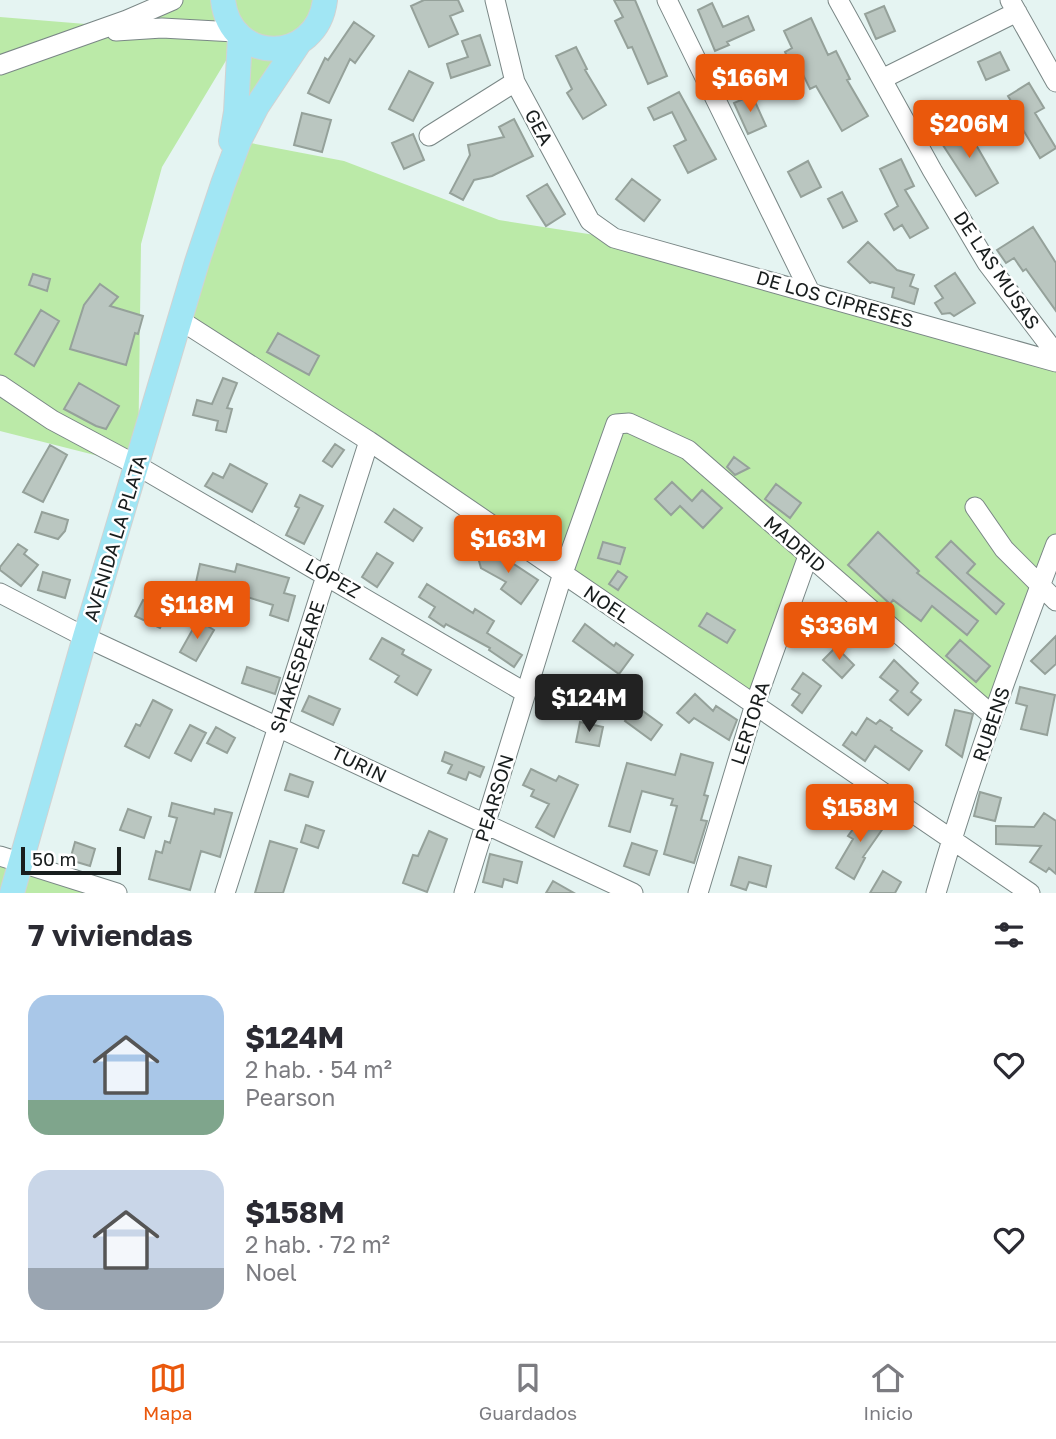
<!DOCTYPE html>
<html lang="es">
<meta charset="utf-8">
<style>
:root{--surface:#fff;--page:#f2f2f3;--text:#2b2b33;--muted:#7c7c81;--line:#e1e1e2;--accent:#ea580c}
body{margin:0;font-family:"Golos Text",sans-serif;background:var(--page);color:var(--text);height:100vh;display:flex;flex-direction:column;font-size:26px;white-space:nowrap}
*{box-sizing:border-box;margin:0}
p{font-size:23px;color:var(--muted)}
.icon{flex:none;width:38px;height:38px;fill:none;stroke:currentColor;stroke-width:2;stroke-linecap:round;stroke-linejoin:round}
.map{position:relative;height:893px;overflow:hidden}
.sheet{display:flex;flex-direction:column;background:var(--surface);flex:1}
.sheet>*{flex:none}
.scale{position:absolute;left:21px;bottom:18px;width:100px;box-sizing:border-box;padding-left:7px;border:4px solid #181d1d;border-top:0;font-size:19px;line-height:24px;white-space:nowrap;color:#181d1d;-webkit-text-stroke:5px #fff;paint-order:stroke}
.price{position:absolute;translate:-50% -60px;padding:0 16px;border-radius:7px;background:var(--accent);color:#fff;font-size:23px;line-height:46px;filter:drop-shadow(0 2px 4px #0008)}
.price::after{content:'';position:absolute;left:50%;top:42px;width:21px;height:16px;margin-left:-10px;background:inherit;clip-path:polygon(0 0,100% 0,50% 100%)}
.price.current{background:#222;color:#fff}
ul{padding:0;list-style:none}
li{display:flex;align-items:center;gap:21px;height:175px;padding:0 28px}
li span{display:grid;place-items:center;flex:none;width:196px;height:140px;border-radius:21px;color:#555}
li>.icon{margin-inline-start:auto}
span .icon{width:84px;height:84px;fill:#fffc;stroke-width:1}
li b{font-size:30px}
h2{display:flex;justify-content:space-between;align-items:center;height:84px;padding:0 28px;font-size:30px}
.dock{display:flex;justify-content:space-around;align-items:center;height:98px;border-top:2px solid var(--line);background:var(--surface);font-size:19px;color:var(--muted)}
.dock a{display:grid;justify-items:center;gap:4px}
.dock .current{color:var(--accent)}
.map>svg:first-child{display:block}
.green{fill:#bbeaa8}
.building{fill:#bac6c0;stroke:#95a19a;stroke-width:2}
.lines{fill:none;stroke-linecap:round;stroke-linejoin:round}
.minor-casing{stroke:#7a8786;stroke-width:21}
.major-casing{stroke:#d1d2d2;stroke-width:26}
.minor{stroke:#fff;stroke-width:19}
.major{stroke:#a1e6f4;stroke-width:24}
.labels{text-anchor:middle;stroke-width:5;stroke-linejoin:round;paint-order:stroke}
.street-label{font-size:19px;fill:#181d1d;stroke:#fff}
</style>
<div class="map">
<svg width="1056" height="893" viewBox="0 0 1056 893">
<rect width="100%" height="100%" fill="#e5f4f2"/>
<path class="green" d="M173 0H322L240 141 344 161 499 220 614 238 1056 363V559L993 716 808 556 755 704 180 320 223 184 239 39 162 167 141 244 138 466 0 431V17L98 25Z
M0 856 123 893H0Z"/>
<path class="building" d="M424 0H458L463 11 450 16 458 34 429 47 411 6Z
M614 0H635L667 76 648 84 632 47 628 48 615 21 623 17Z
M712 3 723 27 748 16 754 30 727 42 729 45 715 51 698 10Z
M884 6 895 31 876 39 865 14Z
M811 18 828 55 836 51 850 79 847 80 868 116 842 131 816 86 810 89 795 58 789 61 785 52 792 48 784 31Z
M354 22 374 36 355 63 350 59 329 103 308 93 325 58 328 60Z
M480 35 490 65 451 78 447 64 468 57 462 41Z
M576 47 587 69 585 70 606 105 583 119 567 93 572 89 556 56Z
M1000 52 1009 70 986 80 978 62Z
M409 71 433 83 413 121 389 109Z
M1029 83 1044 108 1035 113 1056 148 1040 158 1019 123 1015 125 1006 110 1014 106 1008 96Z
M679 92 716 159 688 173 674 146 686 140 672 112 654 120 648 108Z
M752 95 766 126 748 134 734 103Z
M302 113 331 120 322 152 294 145Z
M514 119 533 156 492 176 474 180 463 200 450 193 470 155 468 145 504 137 499 127Z
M964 124 998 183 976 196 939 139Z
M413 134 424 160 404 169 392 143Z
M901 159 914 186 905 190 928 228 910 238 902 225 894 230 885 214 898 206 880 169Z
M808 161 821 187 801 197 788 172Z
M632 179 660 200 644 221 616 199Z
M547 184 565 214 546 226 527 196Z
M842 192 857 221 843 228 828 199Z
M1033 227 1056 263V311L1026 269 1023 271 1014 258 1006 263 997 250Z
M868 242 897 270 914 275 910 286 918 289 914 304 892 297 894 288 872 282 870 283 848 262Z
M955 273 975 303 954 316 950 313 942 314 935 303 943 298 935 286Z
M33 274 50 279 47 291 29 285Z
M100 284 118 297 110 306 143 316 138 334 135 333 126 365 70 349 84 305Z
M41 310 59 321 34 366 15 354Z
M278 333 319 356 309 375 267 352Z
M223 378 237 383 227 408 232 409 226 432 216 430 218 421 193 415 197 400 212 404Z
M79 383 119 406 106 429 96 426 64 409Z
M335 444 344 450 332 467 323 461Z
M50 445 67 455 43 502 23 492Z
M734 457 749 468 735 475 727 467Z
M230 464 267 484 252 512 205 486 213 473 223 478Z
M672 482 692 501 702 490 722 508 703 528 680 506 671 515 655 499Z
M776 484 801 503 790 518 765 499Z
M300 495 323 506 304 544 286 535 299 508 295 506Z
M394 509 422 528 413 541 385 522Z
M42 512 68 520 65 531 58 539 35 532Z
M878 532 919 571 917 573 978 621 967 635 932 606 921 621 893 600 890 604 848 565Z
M951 541 975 564 967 573 1004 604 996 614 936 557Z
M603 542 625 548 620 564 598 558Z
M18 544 27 550 24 554 38 565 21 586 0 570V567Z
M491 549 538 580 521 604 501 589 506 582 481 568 477 554Z
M377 553 393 563 377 587 362 577Z
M200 564 235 572 237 564 289 578 284 593 295 596 288 621 270 615 273 605 221 589V592L195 587Z
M618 571 627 577 618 590 609 584Z
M43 572 70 580 65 598 38 590Z
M427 584 473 613 475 609 494 621 487 633 522 655 514 667 489 650 490 648 446 624 444 627 429 617 435 607 419 597Z
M143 600 168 612 160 628 135 616Z
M825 608 841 625 829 637 822 631 813 639 804 629Z
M707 613 735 630 727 643 699 626Z
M198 620 214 630 196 661 180 652Z
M585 624 614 646 616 643 633 655 619 674 573 641Z
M1056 636V664L1045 674 1031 661Z
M382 638 404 650 402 654 431 670 417 695 395 682 399 676 370 659Z
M960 640 990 666 976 682 946 656Z
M836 647 854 665 842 678 823 660Z
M894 660 918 683 911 692 921 700 908 715 890 700 898 691 880 677Z
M247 667 280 678 275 694 242 683Z
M803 673 821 686 802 713 792 705 800 694 792 689Z
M549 686 571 693 565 709 543 702Z
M1020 687 1055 695 1047 735 1021 729 1027 706 1016 703Z
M695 694 713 711 716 706 737 720 729 740 694 718 689 723 677 713Z
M309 696 340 709 333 725 302 711Z
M153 700 172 710 149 758 125 746 136 724 140 726Z
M636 706 662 725 651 740 625 721Z
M955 710 973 714 962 757 946 745Z
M867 718 876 724 880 720 892 728 891 730 922 751 909 770 875 746 865 761 843 745 852 732 856 735Z
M580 722 603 727 599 746 576 742Z
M190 725 206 733 191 761 175 753Z
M216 727 235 738 227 753 207 743Z
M445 752 484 767 480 777 469 772 466 780 448 773 452 765 442 761Z
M681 754 713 763 704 795 708 796 701 820 707 821 694 863 664 854 677 806 671 805 673 799 642 791 630 832 609 826 627 763 675 775Z
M531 769 556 781 559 776 578 785 554 837 536 827 549 804 531 796 534 790 523 785Z
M290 774 313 782 308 797 285 790Z
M980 792 1001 798 995 821 974 816Z
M172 803 214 814 215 809 232 813 220 857 201 851 190 890 149 879 156 851 162 853 165 841 170 843 177 818 169 816Z
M128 809 151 817 144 838 120 830Z
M867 810 886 824 863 857 865 858 854 879 836 868 853 839 848 836Z
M1044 813 1056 821V874L1049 868 1046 872 1030 862 1041 846 996 844V826L1034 827Z
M306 825 324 831 318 848 301 842Z
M429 831 447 839 427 892 403 883 413 855 418 856Z
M270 841 297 849 283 893H255Z
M75 842 95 849 90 866 70 860Z
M632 843 657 851 649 875 624 866Z
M490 854 522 862 517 883 504 879 502 887 483 882Z
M739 857 771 866 766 887 749 882 746 890 731 885Z
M883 871 901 882 895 893H870Z
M553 881 574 893H546Z"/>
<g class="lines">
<g class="minor-casing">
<path id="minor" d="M495 0 515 82 590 221 614 238 1056 362
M667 0 810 292
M838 0 932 170 987 263 1056 354
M1010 0 1056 82
M116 31 162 28 235 32
M0 65 127 20 173 0
M882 79 1017 12
M429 136 515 82
M180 320 369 441 1030 893
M0 385 52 420 138 466 526 693
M975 507 1004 549 1056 601
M0 593 85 637 633 893
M0 856 117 893
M225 893 369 441
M464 893 563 573 616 424 629 423 688 450 993 716
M698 893 755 704 808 556
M936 893C970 775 1012 659 1056 544"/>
</g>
<g class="major-casing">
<path id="major" d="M223 0C230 65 317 65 325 0
M231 141 236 112 240 37
M12 893 85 637 197 262 223 184 239 141 257 106 299 43"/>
</g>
<use href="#minor" class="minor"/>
<use href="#major" class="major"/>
</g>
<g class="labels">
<g class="street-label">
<text transform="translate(539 127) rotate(62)" y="7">GEA</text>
<text transform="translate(997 270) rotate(56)" y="7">DE LAS MUSAS</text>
<text transform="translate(835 299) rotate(16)" y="7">DE LOS CIPRESES</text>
<text transform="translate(115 538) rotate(-73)" y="7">AVENIDA LA PLATA</text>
<text transform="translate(795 544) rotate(41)" y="7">MADRID</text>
<text transform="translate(333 578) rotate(30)" y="7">LÓPEZ</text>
<text transform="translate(607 604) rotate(34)" y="7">NOEL</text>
<text transform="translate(297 667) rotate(-72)" y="7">SHAKESPEARE</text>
<text transform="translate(750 723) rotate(-72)" y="7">LERTORA</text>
<text transform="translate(991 724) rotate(-71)" y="7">RUBENS</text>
<text transform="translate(359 764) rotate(26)" y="7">TURIN</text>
<text transform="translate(494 798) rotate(-73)" y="7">PEARSON</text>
</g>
</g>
</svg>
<div class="scale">50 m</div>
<b class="price" style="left:750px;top:114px">$166M</b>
<b class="price" style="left:969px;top:160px">$206M</b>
<b class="price" style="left:508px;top:575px">$163M</b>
<b class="price" style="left:197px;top:641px">$118M</b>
<b class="price" style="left:839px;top:662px">$336M</b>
<b class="price current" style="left:589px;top:734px">$124M</b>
<b class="price" style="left:860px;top:844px">$158M</b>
</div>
<section class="sheet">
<h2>7 viviendas<svg class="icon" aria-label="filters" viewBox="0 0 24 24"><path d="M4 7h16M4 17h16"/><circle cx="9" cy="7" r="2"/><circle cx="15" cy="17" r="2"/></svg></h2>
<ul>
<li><span style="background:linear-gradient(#a9c7e8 75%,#7fa58c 0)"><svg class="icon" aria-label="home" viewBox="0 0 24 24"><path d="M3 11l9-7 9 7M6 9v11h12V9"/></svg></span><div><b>$124M</b><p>2 hab. · 54 m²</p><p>Pearson</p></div><svg class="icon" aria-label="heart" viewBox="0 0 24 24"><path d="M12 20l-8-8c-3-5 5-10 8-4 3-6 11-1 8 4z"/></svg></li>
<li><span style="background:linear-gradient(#c9d6e8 70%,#9aa5b1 0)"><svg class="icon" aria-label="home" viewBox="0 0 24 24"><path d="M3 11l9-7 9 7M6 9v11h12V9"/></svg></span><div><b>$158M</b><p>2 hab. · 72 m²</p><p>Noel</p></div><svg class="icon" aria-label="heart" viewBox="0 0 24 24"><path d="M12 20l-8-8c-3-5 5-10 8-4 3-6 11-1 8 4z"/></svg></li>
</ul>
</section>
<nav class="dock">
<a class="current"><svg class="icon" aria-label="map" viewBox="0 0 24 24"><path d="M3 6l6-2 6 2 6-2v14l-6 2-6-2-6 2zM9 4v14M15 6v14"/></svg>Mapa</a>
<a><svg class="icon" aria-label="saved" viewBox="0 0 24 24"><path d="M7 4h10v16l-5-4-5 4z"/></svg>Guardados</a>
<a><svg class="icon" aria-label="home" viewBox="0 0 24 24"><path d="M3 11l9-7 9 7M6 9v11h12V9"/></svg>Inicio</a>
</nav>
